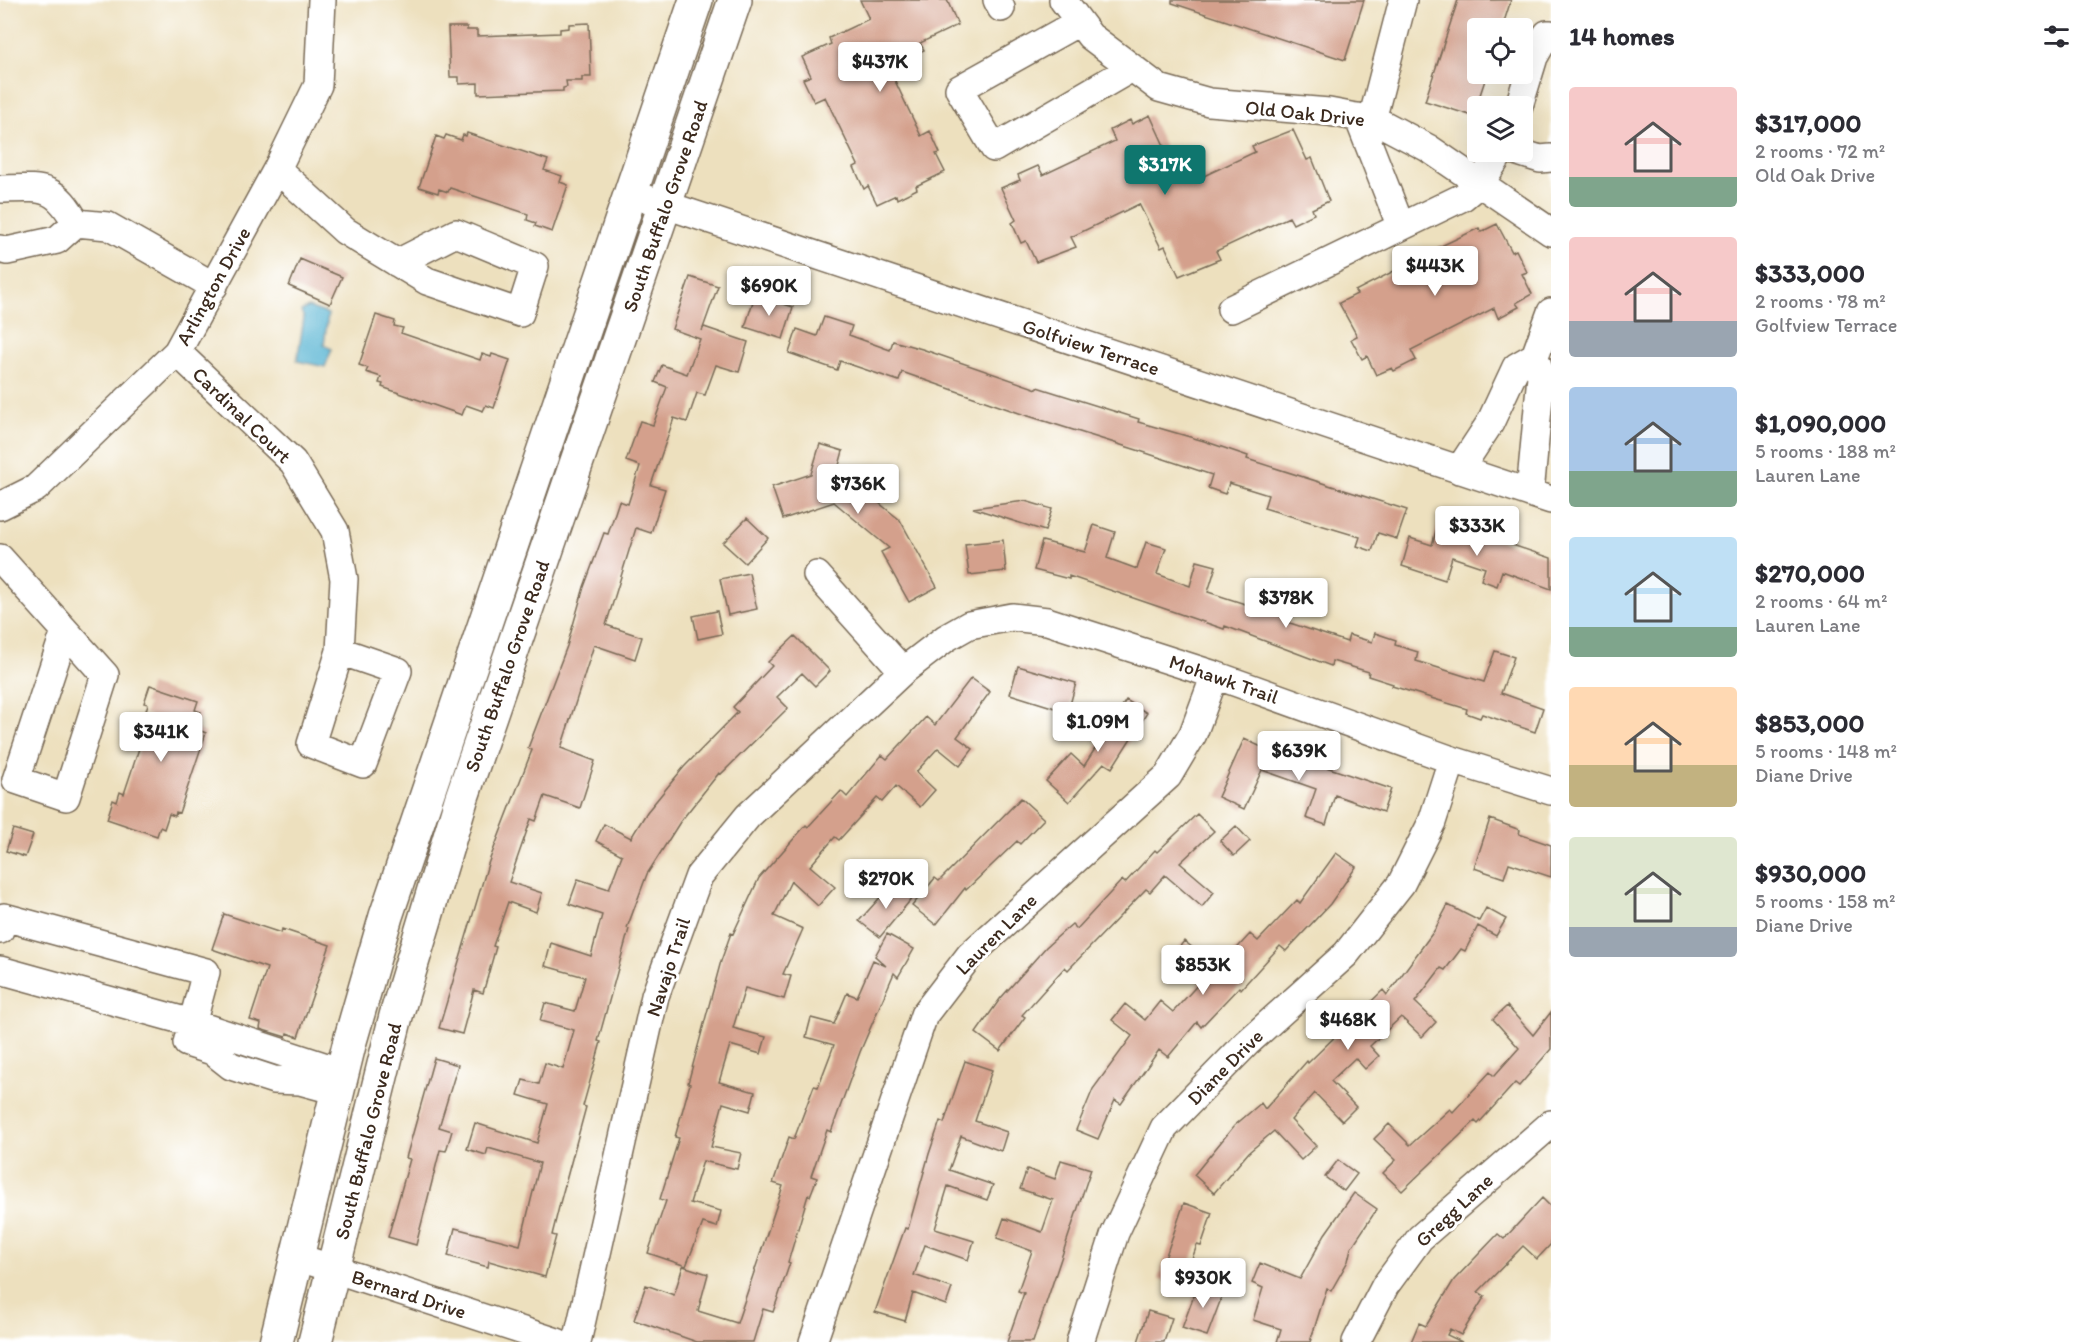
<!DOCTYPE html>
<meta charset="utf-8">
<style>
:root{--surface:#fff;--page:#f7f7f7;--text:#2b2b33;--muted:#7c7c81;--accent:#0f766e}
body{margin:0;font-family:Itim,sans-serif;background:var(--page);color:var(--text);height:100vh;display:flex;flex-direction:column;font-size:22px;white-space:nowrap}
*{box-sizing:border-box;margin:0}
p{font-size:20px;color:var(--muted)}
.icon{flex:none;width:33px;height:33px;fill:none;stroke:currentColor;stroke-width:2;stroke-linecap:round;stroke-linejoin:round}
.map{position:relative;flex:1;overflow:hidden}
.drawer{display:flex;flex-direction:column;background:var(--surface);width:540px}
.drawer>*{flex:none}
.controls{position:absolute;left:1467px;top:18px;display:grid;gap:12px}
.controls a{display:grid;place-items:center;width:66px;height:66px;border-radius:6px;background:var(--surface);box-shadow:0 6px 24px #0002;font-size:30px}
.price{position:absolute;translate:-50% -51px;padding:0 14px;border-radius:6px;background:#fff;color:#222;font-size:20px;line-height:39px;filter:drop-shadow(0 2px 3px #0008)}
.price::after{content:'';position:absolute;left:50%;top:36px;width:18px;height:14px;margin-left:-9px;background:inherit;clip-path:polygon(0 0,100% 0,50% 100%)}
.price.selected{background:var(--accent);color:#fff}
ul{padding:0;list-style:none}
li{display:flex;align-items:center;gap:18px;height:150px;padding:0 18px}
li span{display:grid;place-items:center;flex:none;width:168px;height:120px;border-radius:6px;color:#555}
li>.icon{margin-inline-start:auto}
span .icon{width:72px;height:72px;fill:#fffc;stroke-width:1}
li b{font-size:26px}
h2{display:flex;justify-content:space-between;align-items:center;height:72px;padding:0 18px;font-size:26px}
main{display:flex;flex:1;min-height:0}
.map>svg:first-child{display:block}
.water{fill:#54b3d2;stroke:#486e78;stroke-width:1.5}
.building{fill:#d4a08c}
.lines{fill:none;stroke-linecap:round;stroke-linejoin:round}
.minor-casing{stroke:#796a56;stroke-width:30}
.major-casing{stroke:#796a56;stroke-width:36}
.minor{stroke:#fff;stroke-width:27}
.major{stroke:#fff;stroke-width:33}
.labels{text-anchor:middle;stroke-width:6;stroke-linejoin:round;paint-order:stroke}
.street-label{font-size:20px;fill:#3b2a1e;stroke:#fff}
</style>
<main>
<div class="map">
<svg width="1551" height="1342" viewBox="0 0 1551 1342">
<rect width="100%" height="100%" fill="#fff"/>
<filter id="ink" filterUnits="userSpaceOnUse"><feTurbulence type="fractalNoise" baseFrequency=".0167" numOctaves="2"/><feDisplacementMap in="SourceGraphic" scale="12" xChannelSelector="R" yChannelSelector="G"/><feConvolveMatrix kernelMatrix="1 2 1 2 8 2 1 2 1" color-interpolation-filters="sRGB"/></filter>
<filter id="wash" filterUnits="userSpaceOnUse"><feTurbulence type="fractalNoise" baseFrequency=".008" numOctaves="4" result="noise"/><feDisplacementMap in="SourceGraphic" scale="24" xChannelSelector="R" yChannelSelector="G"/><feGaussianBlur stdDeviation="1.35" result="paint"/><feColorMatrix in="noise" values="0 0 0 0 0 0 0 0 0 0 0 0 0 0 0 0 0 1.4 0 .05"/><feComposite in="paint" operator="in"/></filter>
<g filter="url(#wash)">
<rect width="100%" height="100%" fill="#ede0be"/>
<path class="water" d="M308 307 328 314 324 345 332 349 325 367 297 361 304 318 301 311Z"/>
<g id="blocks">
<path class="building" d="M860 0H947L958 25 920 43 924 50 888 66 921 136 930 131 940 153 936 154 945 172 916 186 917 189 897 199 896 195 877 204 868 186 864 189 854 167 858 165 825 97 814 102 803 79 811 76 802 57 831 44 829 38 869 19Z
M1172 0H1364L1345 60 1172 3Z
M1458 0H1511L1502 28H1478V74H1487L1473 116 1425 101Z
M589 23 591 77H582V81H566L567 87 563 88V91L478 94V83L459 84V77H450L448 27H467V30H477V36L560 33V29L569 28V24Z
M1150 115 1167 152 1173 150 1189 183 1255 152 1252 146 1293 130 1307 160 1312 158 1329 201 1312 209 1314 214 1293 224 1289 217 1216 251 1220 259 1179 276 1165 246 1161 248 1139 204 1071 237 1076 247 1036 262 1026 241 1021 243 1012 223 1016 220 1001 188 1020 180 1018 175 1038 166 1043 175 1115 141 1110 130 1130 120 1132 124Z
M467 133 548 160 544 170 562 176 560 182 568 185 552 232 535 226 536 223 527 220 528 214 450 188 448 192 439 189 438 193 419 187 436 136 444 139 446 135 461 140 463 135 466 136Z
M1497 224 1512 252 1516 250 1527 272 1522 274 1532 294 1516 303 1519 307 1498 318 1494 308 1411 350 1416 360 1394 371 1392 368 1376 375 1367 356 1362 359 1351 339 1357 336 1339 303 1357 294 1355 291 1400 268 1399 266 1479 228 1481 232Z
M300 259 342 277 330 304 289 286Z
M690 277 718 286 702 331 704 327 748 342 739 372 716 365 705 395 697 393 687 422 674 418 651 485 665 489 651 533 636 528 606 625 642 637 635 659 594 645 561 748 595 761 580 808 545 796 536 821 531 819 509 882 542 893 536 912 508 902 493 946 496 947 483 993 474 990 462 1034 439 1028 488 864 532 750 528 748 567 646 584 587 604 533 608 534 619 501 628 504 640 466 626 461 640 421 653 425 667 387 655 382 662 365 687 374 700 339 672 329Z
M755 295 793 307 783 339 745 327Z
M376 315 395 321 394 326 403 328 401 333 480 360 482 354 491 357 492 354 510 360 494 408 486 405 483 411 466 405 462 415 382 387 383 384 379 383 381 377 366 372 368 368 359 365Z
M824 317 852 326 849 335 890 350 893 341 922 349 1037 389V387L1139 419 1138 422 1204 441 1248 456 1247 459 1407 510 1397 539 1378 533 1372 551 1357 546 1360 537 1264 508 1268 495 1229 483 1225 494 1208 488 1212 475 1137 450 1022 414 902 372 899 381 840 361 837 370 789 353 797 329 817 336Z
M820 444 843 451 838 469 862 489 876 472 893 486 879 503 900 520 937 587 909 602 881 552 889 548 834 502 783 519 772 487 811 474Z
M1025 501 1052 509 1045 531 973 508Z
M747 518 768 538 745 563 723 543Z
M1438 524 1470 534 1471 531 1551 558V589L1502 571 1497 586 1481 580 1485 568 1452 557 1445 580 1402 566 1410 538 1432 545Z
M1094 525 1115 532 1107 558 1137 569 1146 542 1166 548 1157 574 1190 586 1197 561 1216 566 1208 592 1288 618 1287 622 1347 642 1349 635 1372 642 1375 633 1396 640 1395 645 1418 652 1416 661 1484 682 1495 651 1514 657 1501 693 1543 708 1535 732 1482 714 1480 718 1466 713 1467 709 1392 686 1393 684 1368 676 1369 672 1332 661 1331 666 1225 626 1224 629 1069 576V579L1034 570 1042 541 1085 552Z
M1003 540 1006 571 969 575 965 544Z
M749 573 757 609 728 615 720 579Z
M717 611 722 634 698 639 693 616Z
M795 636 830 671 815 686 802 673 777 697 788 708 721 774 719 773 680 822 647 874 627 928 629 929 598 1041 601 1042 583 1106 586 1107 560 1203 552 1235 556 1236 545 1277 489 1261 488 1267 448 1256 455 1228 520 1245 540 1163 488 1148 486 1155 467 1149 475 1123 537 1143 548 1104 518 1095 523 1080 539 1084 545 1063 563 1069 574 1030 540 1021 545 1003 575 1011 585 977 545 966 551 943 591 956 602 915 569 904 578 879 609 889 622 855 596 841 604 824 631 838 647 812 684 767 738 712 733 707 772 666 768 662Z
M1018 666 1076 683 1068 712 1010 694Z
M971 678 990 692 957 737 973 749 960 766 938 748 916 772 935 790 920 807 896 786 882 802 877 798 839 840 835 837 810 866 835 887 818 906 791 881 774 916 803 929 783 974 791 976 784 999 745 988 733 1028 766 1037 761 1054 730 1045 719 1082 755 1092 750 1111 723 1103 711 1147 741 1153 737 1169 703 1161 690 1203 721 1211 717 1227 703 1223 686 1266 648 1253 666 1201 660 1199 679 1138 675 1137 690 1084 688 1083 721 961 731 933 733 934 759 878 806 825 808 827 841 791 847 797 882 755 887 759 926 717 935 725Z
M150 685 198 701 195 710 201 712 196 729 206 733 179 813 176 812 175 816 169 814 164 829 160 827 157 836 107 819 113 800 117 802 120 792 124 794 150 715 145 714 148 704 144 703Z
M1126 700 1147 713 1112 768 1104 763 1069 802 1046 781 1071 754 1084 766Z
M1244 739 1292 761 1294 756 1391 789 1383 812 1335 795 1326 825 1306 818 1316 789 1262 770 1244 809 1218 797Z
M1021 798 1044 819 1020 844 1017 841 966 890 965 888 936 925 912 906 935 878 939 881Z
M1197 814 1214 831 1180 863 1214 892 1202 907 1165 875 1150 892 1146 889 1068 970 1065 967 1022 1015 1025 1017 1000 1051 976 1033 1000 999 1046 947 1072 924 1077 929 1122 880 1125 883 1155 850 1157 852Z
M1490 819 1520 830 1519 834 1551 845V877L1509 863 1504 878 1474 868Z
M1236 826 1250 841 1234 856 1220 841Z
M13 829 33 835 25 857 6 851Z
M1336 853 1356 867 1330 904 1286 951 1280 946 1241 989 1239 987 1201 1027 1197 1022 1168 1057 1159 1050 1121 1104 1115 1100 1098 1139 1076 1130 1093 1089 1132 1036 1112 1020 1125 1004 1145 1020 1160 1001 1173 1012 1201 981 1171 958 1184 941 1219 968 1250 934 1258 941 1297 900 1300 903Z
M894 882 913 897 880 937 859 921Z
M1448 905 1479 921 1486 908 1506 919 1496 936 1478 926 1465 951 1461 949 1445 970 1441 968 1415 1002 1436 1022 1422 1037 1401 1017 1370 1046 1379 1056 1365 1069 1355 1058 1331 1081 1356 1107 1342 1121 1315 1093 1291 1120 1316 1146 1301 1160 1274 1131 1249 1152 1214 1193 1194 1175 1234 1126 1261 1103 1265 1109 1307 1061 1308 1063 1383 990 1387 995 1434 931Z
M224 914 281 933 282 929 330 945 298 1037 287 1033 286 1037 260 1029 261 1023 250 1020 267 968 212 949Z
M887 934 914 949 898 977 894 973 860 1052 831 1132 827 1130 811 1176 817 1178 810 1196 808 1195 788 1262 790 1263 773 1312 763 1309 753 1342H697L634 1320 646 1285 674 1295 683 1266 708 1274 698 1311 737 1323 783 1186 773 1183 789 1137 794 1139 814 1086 818 1087 834 1045 806 1037 811 1018 834 1024 847 993 857 997 873 960 886 966 875 956Z
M1507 1006 1533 1035 1551 1012V1049L1519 1086 1515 1083 1478 1124 1475 1121 1402 1191 1383 1173 1396 1160 1374 1139 1389 1124 1410 1145 1450 1109 1453 1112 1490 1072 1494 1076 1519 1048 1493 1019Z
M434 1058 458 1065 439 1127 452 1131 446 1151 440 1150 416 1245 388 1237 410 1159 406 1158Z
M965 1061 992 1070 975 1121 1007 1132 1001 1151 961 1136 949 1170 993 1185 987 1200 948 1186 935 1229 974 1241 968 1260 925 1245 914 1275 952 1288 946 1305 913 1293 905 1321 875 1312 905 1228 908 1229 929 1154 940 1121 944 1123Z
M1061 1160 1091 1169 1033 1342H1007L1024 1293 1018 1291 1032 1251 997 1238 1004 1218 1042 1232 1053 1200 1020 1189 1027 1169 1055 1179Z
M1338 1160 1357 1174 1344 1191 1325 1177Z
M1354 1193 1377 1209 1351 1248 1348 1261 1331 1291 1327 1288 1310 1342H1277L1281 1329 1253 1320 1263 1288 1252 1283 1260 1263 1300 1279 1325 1234Z
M1542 1198 1551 1207V1244L1537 1259 1523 1246 1478 1292 1485 1296 1461 1335 1450 1329 1447 1335 1462 1342H1411L1419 1323 1426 1326 1454 1280 1498 1234 1504 1239Z
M1184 1203 1212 1213 1201 1246 1197 1245 1182 1287 1158 1279Z
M1199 1282 1224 1291 1207 1336 1182 1328Z
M1148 1311 1172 1318 1164 1342H1138Z"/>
</g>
</g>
<g filter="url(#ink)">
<use href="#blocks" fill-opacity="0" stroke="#796a56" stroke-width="1.5"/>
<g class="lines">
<g class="minor-casing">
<path id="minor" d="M997 0 1001 8
M1063 0 1090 36 1159 88 1209 102 1329 112 1377 121 1428 148 1551 232
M1079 22 959 89 994 148 1130 69
M1519 106 1534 57 1547 34H1551
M1358 117 1401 227
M1372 120 1403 0
M1518 152 1540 159 1551 158
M277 169 345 231 427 281 520 313 535 266 456 233 397 263
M0 189C42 188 55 184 76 223
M630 193 1551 500
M0 249 7 251 57 240 76 223 108 226 214 286
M1231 309 1463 197 1481 182 1501 152
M177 352 293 462 335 531 344 579 340 651 311 744 363 764 398 671 340 651
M1459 470 1490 423 1516 367 1535 356
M1530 493 1541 376 1535 356 1551 312
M0 506 36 488 177 352 277 169 318 85 322 0
M0 558 105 675 66 797 16 780 65 631
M817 575 903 671
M0 930 4 917 206 972 187 1043 212 1051 231 1066 274 1080 300 1081 337 1091
M0 970 192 1023 342 1072
M297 1257 557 1342
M577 1342 655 996 699 876 748 816 903 671 946 638 969 625 1012 617 1047 621 1215 675 1452 760 1551 791
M813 1342 924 1015 970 955 1168 776 1193 734 1215 675
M1080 1342 1115 1233 1164 1128 1247 1043 1346 954 1401 884 1432 822 1452 760
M1356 1342 1385 1286 1420 1238 1551 1124"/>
</g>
<g class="major-casing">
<path id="major" d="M276 1342 350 1041 386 916 696 0
M315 1342 396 1016 461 800 735 0"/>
</g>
<use href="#minor" class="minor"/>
<use href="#major" class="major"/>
</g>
</g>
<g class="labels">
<g class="street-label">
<text transform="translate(1305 113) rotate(6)" y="7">Old Oak Drive</text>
<text transform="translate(665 206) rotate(-71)" y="7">South Buffalo Grove Road</text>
<text transform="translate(213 286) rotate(-61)" y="7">Arlington Drive</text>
<text transform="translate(1091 347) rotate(18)" y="7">Golfview Terrace</text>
<text transform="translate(242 415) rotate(44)" y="7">Cardinal Court</text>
<text transform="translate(507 666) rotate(-71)" y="7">South Buffalo Grove Road</text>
<text transform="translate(1224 679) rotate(19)" y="7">Mohawk Trail</text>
<text transform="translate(996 934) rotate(-45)" y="7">Lauren Lane</text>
<text transform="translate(668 967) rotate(-72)" y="7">Navajo Trail</text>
<text transform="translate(1225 1067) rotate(-45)" y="7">Diane Drive</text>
<text transform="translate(368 1131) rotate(-76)" y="7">South Buffalo Grove Road</text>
<text transform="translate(1454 1210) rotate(-43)" y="7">Gregg Lane</text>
<text transform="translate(409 1294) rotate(18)" y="7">Bernard Drive</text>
</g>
</g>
</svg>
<div class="controls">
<a><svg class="icon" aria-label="locate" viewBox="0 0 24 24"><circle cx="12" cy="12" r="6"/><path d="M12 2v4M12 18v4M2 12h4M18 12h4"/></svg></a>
<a><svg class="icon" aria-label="layers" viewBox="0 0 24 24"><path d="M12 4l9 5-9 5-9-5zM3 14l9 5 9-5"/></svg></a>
</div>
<b class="price" style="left:880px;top:93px">$437K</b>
<b class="price selected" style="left:1165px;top:196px">$317K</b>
<b class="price" style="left:1435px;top:297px">$443K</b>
<b class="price" style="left:769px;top:317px">$690K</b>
<b class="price" style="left:858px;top:515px">$736K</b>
<b class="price" style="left:1477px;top:557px">$333K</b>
<b class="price" style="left:1286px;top:629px">$378K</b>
<b class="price" style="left:1098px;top:753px">$1.09M</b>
<b class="price" style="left:161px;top:763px">$341K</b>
<b class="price" style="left:1299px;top:782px">$639K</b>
<b class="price" style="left:886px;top:910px">$270K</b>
<b class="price" style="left:1203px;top:996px">$853K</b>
<b class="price" style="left:1348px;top:1051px">$468K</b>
<b class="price" style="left:1203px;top:1309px">$930K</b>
</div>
<section class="drawer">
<h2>14 homes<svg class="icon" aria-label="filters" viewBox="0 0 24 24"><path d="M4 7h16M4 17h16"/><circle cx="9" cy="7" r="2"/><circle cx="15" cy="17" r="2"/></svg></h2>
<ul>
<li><span style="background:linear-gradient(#f6c9c9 75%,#7fa58c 0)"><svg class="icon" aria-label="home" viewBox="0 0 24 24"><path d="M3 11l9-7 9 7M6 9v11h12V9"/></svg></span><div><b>$317,000</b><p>2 rooms · 72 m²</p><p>Old Oak Drive</p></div></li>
<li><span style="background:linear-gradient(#f6c9c9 70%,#9aa5b1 0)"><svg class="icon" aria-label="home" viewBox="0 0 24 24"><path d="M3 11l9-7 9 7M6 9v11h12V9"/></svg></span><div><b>$333,000</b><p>2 rooms · 78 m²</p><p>Golfview Terrace</p></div></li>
<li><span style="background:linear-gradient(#a9c7e8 70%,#7fa58c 0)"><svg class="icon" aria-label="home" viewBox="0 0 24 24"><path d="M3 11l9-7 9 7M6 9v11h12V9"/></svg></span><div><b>$1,090,000</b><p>5 rooms · 188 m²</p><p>Lauren Lane</p></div></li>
<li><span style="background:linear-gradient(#bfe0f5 75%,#7fa58c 0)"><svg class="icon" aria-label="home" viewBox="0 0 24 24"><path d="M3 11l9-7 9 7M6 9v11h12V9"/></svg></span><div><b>$270,000</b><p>2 rooms · 64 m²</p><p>Lauren Lane</p></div></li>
<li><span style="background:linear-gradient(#ffd9b3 65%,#c2b280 0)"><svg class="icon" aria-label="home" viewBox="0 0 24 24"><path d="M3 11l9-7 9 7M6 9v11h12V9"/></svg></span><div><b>$853,000</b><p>5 rooms · 148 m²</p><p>Diane Drive</p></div></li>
<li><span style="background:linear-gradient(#dfe7d0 75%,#9aa5b1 0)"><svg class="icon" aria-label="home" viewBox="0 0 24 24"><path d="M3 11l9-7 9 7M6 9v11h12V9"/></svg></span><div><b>$930,000</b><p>5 rooms · 158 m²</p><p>Diane Drive</p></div></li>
</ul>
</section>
</main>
